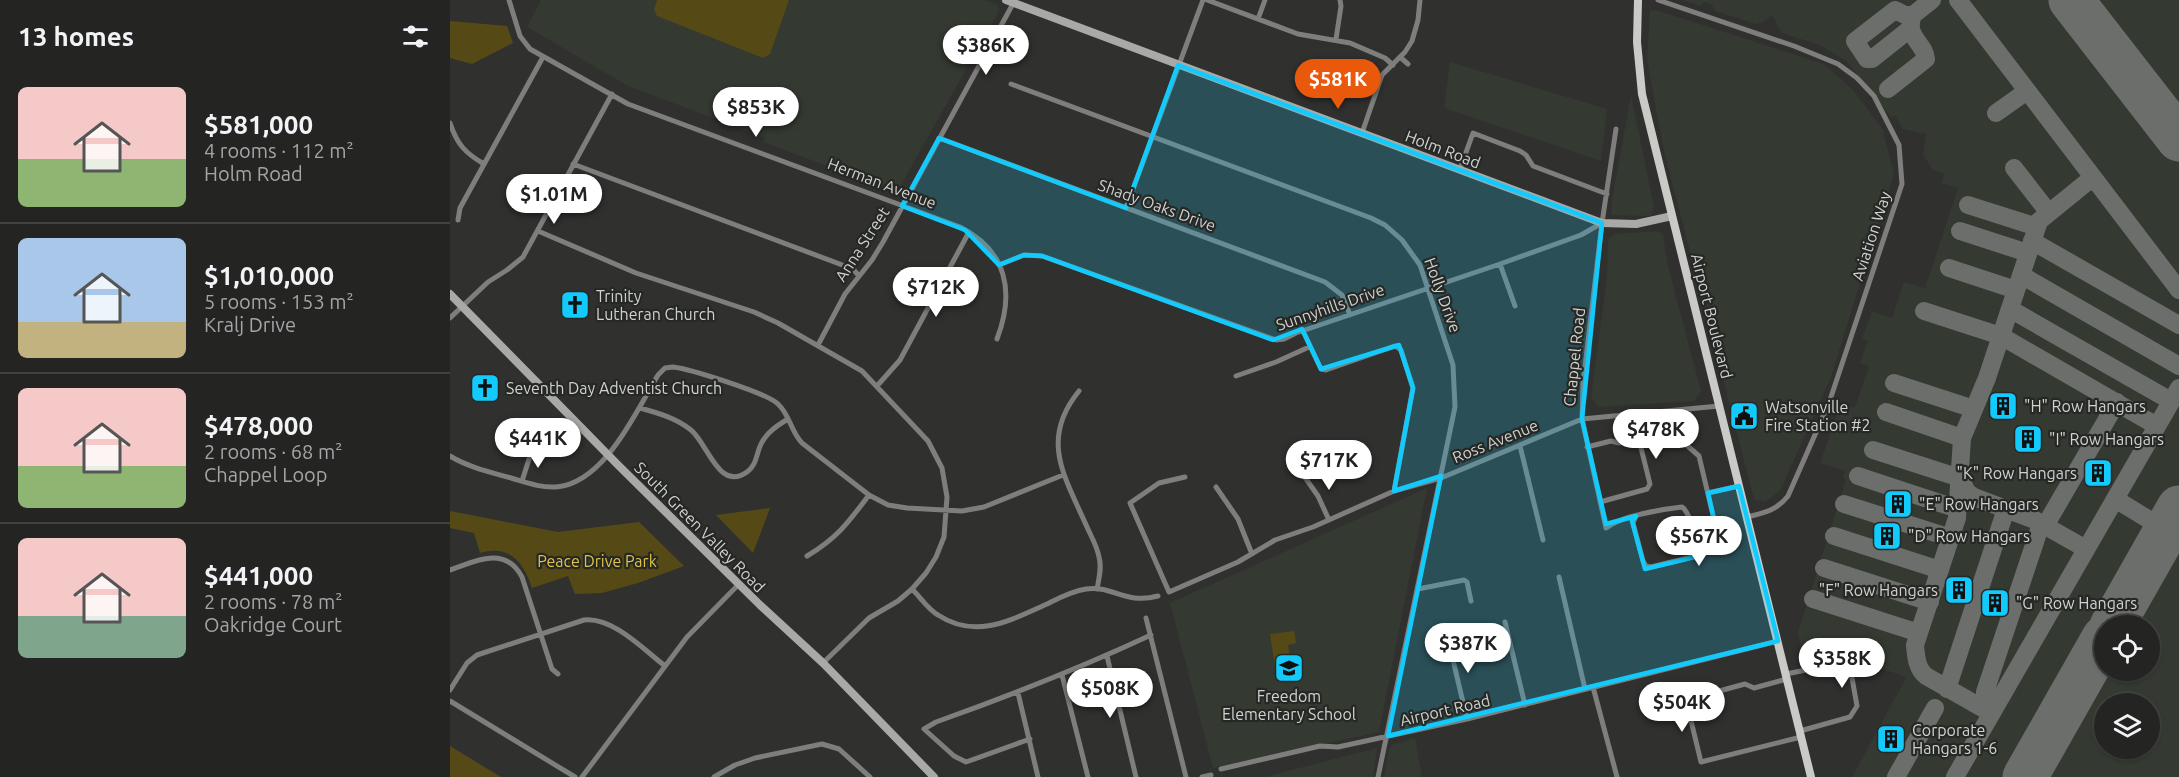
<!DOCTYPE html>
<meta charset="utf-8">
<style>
:root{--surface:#242523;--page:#2c2d2b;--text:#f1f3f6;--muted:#a3a5a6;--line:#414241;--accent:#ea580c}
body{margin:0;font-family:Ubuntu,sans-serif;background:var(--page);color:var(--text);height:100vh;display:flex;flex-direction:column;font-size:22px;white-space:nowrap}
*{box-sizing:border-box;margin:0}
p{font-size:20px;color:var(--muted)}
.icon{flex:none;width:33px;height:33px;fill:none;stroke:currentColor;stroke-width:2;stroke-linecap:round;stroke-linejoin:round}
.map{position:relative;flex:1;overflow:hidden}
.side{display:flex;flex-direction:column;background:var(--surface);width:450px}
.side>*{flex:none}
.tools{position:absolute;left:1644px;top:615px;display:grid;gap:12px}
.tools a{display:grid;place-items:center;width:66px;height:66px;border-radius:50%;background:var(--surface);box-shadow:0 2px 4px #0004,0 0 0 2px var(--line);font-size:30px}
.price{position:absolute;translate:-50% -51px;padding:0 14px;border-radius:21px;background:#fff;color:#222;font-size:20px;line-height:39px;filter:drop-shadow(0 2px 3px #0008)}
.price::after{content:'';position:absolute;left:50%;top:36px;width:18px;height:14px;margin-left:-9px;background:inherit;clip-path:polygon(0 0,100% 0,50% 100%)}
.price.on{background:var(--accent);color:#fff}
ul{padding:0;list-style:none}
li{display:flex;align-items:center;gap:18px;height:150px;padding:0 18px}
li+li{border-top:2px solid var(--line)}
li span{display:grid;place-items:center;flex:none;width:168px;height:120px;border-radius:9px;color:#555}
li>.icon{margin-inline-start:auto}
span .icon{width:72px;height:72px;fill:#fffc;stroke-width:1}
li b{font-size:26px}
h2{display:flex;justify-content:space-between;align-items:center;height:72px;padding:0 18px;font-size:26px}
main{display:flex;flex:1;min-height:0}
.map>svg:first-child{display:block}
.built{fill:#343931;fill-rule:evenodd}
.green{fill:#554a16}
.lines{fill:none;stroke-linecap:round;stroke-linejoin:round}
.taxiway{stroke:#6c6e6c;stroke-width:18}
.runway{stroke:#6c6e6c;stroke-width:45}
.street{stroke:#7e7e7c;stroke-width:5}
.secondary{stroke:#a9a9a7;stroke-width:8}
.primary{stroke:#cacbc7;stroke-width:8}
.marked{fill:#12cafb;fill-opacity:0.2;stroke:#12cafb;stroke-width:4.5;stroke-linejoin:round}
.labels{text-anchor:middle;stroke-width:4.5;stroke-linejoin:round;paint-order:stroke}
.street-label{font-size:16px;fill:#d1d2d0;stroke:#262825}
.poi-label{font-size:16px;fill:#d1d2d0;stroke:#262825;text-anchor:start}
.park-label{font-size:16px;fill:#dfc349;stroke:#262825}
</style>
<main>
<section class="side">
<h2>13 homes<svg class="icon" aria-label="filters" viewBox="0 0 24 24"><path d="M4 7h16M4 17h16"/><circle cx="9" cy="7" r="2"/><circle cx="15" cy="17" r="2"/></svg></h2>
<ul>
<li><span style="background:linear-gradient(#f6c9c9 60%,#8fb573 0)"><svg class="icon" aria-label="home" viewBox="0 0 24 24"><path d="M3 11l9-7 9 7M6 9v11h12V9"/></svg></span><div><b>$581,000</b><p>4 rooms · 112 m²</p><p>Holm Road</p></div></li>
<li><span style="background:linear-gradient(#a9c7e8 70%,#c2b280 0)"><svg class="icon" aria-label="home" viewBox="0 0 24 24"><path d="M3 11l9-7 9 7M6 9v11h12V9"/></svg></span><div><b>$1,010,000</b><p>5 rooms · 153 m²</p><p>Kralj Drive</p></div></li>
<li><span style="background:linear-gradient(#f6c9c9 65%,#8fb573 0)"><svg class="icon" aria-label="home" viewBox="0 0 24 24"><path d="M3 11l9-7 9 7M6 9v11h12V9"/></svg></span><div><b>$478,000</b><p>2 rooms · 68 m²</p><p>Chappel Loop</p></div></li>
<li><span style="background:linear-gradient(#f6c9c9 65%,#7fa58c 0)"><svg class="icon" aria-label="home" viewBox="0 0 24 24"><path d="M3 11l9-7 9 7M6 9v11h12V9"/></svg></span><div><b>$441,000</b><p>2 rooms · 78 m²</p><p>Oakridge Court</p></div></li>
</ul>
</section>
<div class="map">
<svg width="1729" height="777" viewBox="0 0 1729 777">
<rect width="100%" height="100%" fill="#30312f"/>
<path class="built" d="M91 0H534L547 5 550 9 447 192 313 142 315 138 176 85 77 27Z
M1233 0H1729V777H1402L1456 678 1448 674 1357 645 1351 648 1348 632 1396 480 1393 478 1395 471 1370 463 1391 403 1404 408 1406 404 1419 366 1410 363 1418 341 1412 339 1422 311 1442 318 1454 282 1475 288 1508 188 1491 183 1494 174 1483 170 1473 155 1476 134 1453 129 1445 115 1441 117 1396 61 1370 45 1332 33 1322 15 1313 22 1306 24 1265 11 1262 5 1255 2 1250 6ZM1654 626H1700V670H1654ZM1654 704H1700V748H1654Z
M1200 10 1209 11 1374 64 1403 90 1432 128 1444 174 1381 377 1330 491 1315 502 1304 499 1214 151 1197 60Z
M1000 62 1157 109 1151 161 994 108Z
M1181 95 1204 207 1201 216 1161 215 1162 200Z
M1208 231 1213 235 1218 266 1251 391 1244 401 1148 407 1141 397 1157 277 1158 239 1165 234Z
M977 488 929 732 763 768 720 603Z
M965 738 972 777H934L939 750 942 745Z
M927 748 923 777H814Z"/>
<path class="green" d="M207 0H339L320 54 313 58 207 16 204 10Z
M0 21 57 26 63 43 22 64 0 58Z
M320 508 303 553 266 515Z
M0 511 108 532 189 522 234 566 188 583 152 593 125 594 118 576 82 588C74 563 60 544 30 553L24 533 0 528Z
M844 631 846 643 838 645 841 664 825 667 820 634Z
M0 745V746L51 777H0Z"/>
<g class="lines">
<path class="taxiway" d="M1508 0 1729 290
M1463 15 1482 0
M1438 89 1476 59C1475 43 1454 37 1463 15H1455L1445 10 1405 41 1417 59H1422L1461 28
M1546 113 1577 91
M1564 168 1599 213
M1518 205 1587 227
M1510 231 1578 253
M1582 241 1729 325
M1499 268 1566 290
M1571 275 1729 366
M1560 309 1721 401
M1474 311 1551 336 1707 426
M1444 383 1524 409
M1436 412 1512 438
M1423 450 1510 478 1517 492 1524 497 1585 520 1636 549
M1408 476 1508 509
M1665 499 1716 530
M1394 504 1501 538
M1595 526 1667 402
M1384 536 1490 570
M1374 568 1480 602
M1363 599 1469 633
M1497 689 1556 509
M1535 710V692L1591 524
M1541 713 1476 676C1467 669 1466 657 1465 645L1507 518 1512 438 1537 378 1589 221 1642 178
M1446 777 1485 708
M1505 777 1729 388"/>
<path class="runway" d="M1621 0 1729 139
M1662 626 1729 508
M1575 777 1654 638"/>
<path class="street" d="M59 0 70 36 80 49 178 104 510 227C557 251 565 292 547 339
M757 0 848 34 900 43 935 58 943 65
M1208 0 1344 46 1388 64 1407 78 1424 96 1449 145 1452 184 1379 403 1338 496C1326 511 1314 513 1297 517
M808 19 815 0
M886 39 891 6 890 0
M950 57 958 64
M561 84 921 218 935 225 952 240 970 265 1003 365 1005 407 928 777
M0 123C7 144 15 153 34 164
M1166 129 1152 223 1133 384 1132 419 1156 528C1171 516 1213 509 1232 507 1239 511 1247 539 1247 549 1247 554 1246 554 1242 557L1201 567 1196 566 1193 561 1183 523 1186 516
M912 133 932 75 955 52 962 41 968 20 970 0
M489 138 875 282 892 295 900 315
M123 164 403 269 409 276
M1010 169 1023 133 1070 151 1076 155 1083 166 1157 194
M676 208 753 0
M8 220 10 208 93 57
M88 231 186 273 304 312 328 323 412 371 478 441 492 468 497 497 494 537 486 557 476 573 462 589 448 601 419 618 373 663
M1050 264 1065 306
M549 265 574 255 592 256 826 340 834 339 846 333 1050 264 1131 235 1152 223
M0 318 38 282 57 270 73 257 162 94
M853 331 871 369 876 370 945 346 951 350 963 388 944 491 991 478 1132 419 1269 406
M368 345 395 294 422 260 433 242 565 0
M786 376 826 362 859 347
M427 386 450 360 519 232
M629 391C589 440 615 477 637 527 641 536 647 546 649 557 652 567 649 578 647 589
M190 408C208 413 226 418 241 430 258 444 269 492 297 472 307 465 306 454 311 444 317 432 328 425 338 419
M1233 442 1249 456 1271 549
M1070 446 1093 540
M1137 447 1161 441 1169 443 1187 440 1190 444 1200 484 1197 489 1150 502
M0 456C18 467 40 472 61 478 75 482 90 488 106 487 155 483 186 411 208 375L215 368 223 367C240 369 317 393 328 404 340 415 341 432 352 443L419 495 438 505 457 508 512 511 534 507 613 475
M854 476 868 496 879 520
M735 477 709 483 680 503 719 592 788 562 825 540 863 527 944 491
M72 481 82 450
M766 487 788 519 802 554
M1258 493 1289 486
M1243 531 1265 524
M357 556C387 538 398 523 419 495
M0 570C26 561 55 545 72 577L102 669 108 674
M1109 577 1135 689
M462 589C471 598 478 609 488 615 526 640 561 620 597 604 609 598 622 591 636 589 662 585 675 605 708 596
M968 589 1014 580 1017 582 1021 601
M696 618 736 777
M1055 622 1075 705
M997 635 1017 719
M657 656 686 777
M1336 674 1391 663 1400 667 1407 706 1400 717 1350 731
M612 675 638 777
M1337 679 1304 688 1295 684 1236 700 1251 762 1351 737
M1143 687 1167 777
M0 690 17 663 27 655 134 620C163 617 193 649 215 666
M568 693 588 777
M0 701 125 777
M580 739 516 762 504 756 474 729 486 722C559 696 630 668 701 635
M771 769 870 746 888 747 1017 719 1328 641
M132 777 237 637 289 584
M264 777 285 765 305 758 372 744 389 749 420 777
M752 777 761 775"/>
<path class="secondary" d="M556 0 1152 223 1186 224 1222 216
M0 294 169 466 310 605 373 663 484 777"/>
<path class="primary" d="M1188 0 1187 42 1192 94 1361 777"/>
</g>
<path class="marked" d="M728 65 1152 223 1132 419 1156 524 1186 516 1182 521 1195 569 1249 556 1243 531 1265 524 1258 493 1289 486 1328 641 938 736 991 476 944 491 963 388 949 345 871 369 852 329 823 340 592 256 574 255 549 265 515 230 452 206 489 138 676 208Z"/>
<defs>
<g id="church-square" transform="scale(1.5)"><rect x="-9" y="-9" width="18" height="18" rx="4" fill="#12cafb" stroke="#262825"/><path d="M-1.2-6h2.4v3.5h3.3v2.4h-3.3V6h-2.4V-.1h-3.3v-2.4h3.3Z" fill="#111"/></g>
<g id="building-square" transform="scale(1.5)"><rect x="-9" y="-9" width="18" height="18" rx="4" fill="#12cafb" stroke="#262825"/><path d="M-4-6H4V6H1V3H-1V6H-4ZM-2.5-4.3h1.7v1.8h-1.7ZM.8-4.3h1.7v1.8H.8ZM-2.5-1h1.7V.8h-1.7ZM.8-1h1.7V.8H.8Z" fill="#111"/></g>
<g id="civic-square" transform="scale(1.5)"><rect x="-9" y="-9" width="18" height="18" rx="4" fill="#12cafb" stroke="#262825"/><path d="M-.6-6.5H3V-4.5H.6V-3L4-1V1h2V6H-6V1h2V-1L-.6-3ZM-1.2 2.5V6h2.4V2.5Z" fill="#111"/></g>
<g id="school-square" transform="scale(1.5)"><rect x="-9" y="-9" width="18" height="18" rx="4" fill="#12cafb" stroke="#262825"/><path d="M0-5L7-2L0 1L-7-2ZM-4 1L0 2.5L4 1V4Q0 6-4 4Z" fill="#111"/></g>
</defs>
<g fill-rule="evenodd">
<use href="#church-square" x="125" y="305"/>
<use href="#church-square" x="35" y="388"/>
<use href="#building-square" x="1553" y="406"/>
<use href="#civic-square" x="1294" y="416"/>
<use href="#building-square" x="1578" y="439"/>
<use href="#building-square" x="1648" y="473"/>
<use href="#building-square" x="1448" y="504"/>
<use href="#building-square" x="1437" y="536"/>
<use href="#building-square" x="1509" y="590"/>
<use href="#building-square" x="1545" y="603"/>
<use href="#school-square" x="839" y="668"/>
<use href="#building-square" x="1441" y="739"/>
</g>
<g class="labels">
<g class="street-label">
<text transform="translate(993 149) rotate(21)" y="6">Holm Road</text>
<text transform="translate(432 183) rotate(21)" y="6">Herman Avenue</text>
<text transform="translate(707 205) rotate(20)" y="6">Shady Oaks Drive</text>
<text transform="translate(1421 236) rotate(-72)" y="6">Aviation Way</text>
<text transform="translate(412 244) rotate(-57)" y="6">Anna Street</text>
<text transform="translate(993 295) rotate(70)" y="6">Holly Drive</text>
<text transform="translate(880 307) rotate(-19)" y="6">Sunnyhills Drive</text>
<text transform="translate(1262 316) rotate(76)" y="6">Airport Boulevard</text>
<text transform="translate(1124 357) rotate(-84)" y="6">Chappel Road</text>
<text transform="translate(1045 441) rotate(-22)" y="6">Ross Avenue</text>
<text transform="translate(250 527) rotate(45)" y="6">South Green Valley Road</text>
<text transform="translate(995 710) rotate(-13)" y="6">Airport Road</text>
</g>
<g class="poi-label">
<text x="146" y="302">Trinity<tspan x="146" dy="18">Lutheran Church</tspan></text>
<text x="56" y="394">Seventh Day Adventist Church</text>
<text x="1574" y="412">"H" Row Hangars</text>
<text x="1315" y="413">Watsonville<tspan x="1315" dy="18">Fire Station #2</tspan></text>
<text x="1599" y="445">"I" Row Hangars</text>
<text x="1627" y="479" text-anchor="end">"K" Row Hangars</text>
<text x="1469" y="510">"E" Row Hangars</text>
<text x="1458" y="542">"D" Row Hangars</text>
<text x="1488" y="596" text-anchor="end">"F" Row Hangars</text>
<text x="1566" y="609">"G" Row Hangars</text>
<text x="839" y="702" text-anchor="middle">Freedom<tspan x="839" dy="18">Elementary School</tspan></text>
<text x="1462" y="736">Corporate<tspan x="1462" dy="18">Hangars 1-6</tspan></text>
</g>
<g class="park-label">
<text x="147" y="567">Peace Drive Park</text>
</g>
</g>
</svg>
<div class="tools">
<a><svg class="icon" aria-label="locate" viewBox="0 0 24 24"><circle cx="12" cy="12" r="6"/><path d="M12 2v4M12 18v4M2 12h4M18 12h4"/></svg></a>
<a><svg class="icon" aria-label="layers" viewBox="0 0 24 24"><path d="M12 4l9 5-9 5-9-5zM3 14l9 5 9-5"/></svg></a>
</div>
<b class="price" style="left:536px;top:76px">$386K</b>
<b class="price on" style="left:888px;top:110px">$581K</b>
<b class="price" style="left:306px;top:138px">$853K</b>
<b class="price" style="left:104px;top:225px">$1.01M</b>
<b class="price" style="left:486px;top:318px">$712K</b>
<b class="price" style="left:1206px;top:460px">$478K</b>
<b class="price" style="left:88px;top:469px">$441K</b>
<b class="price" style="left:879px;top:491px">$717K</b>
<b class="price" style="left:1249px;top:567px">$567K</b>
<b class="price" style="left:1018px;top:674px">$387K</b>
<b class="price" style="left:1392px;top:689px">$358K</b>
<b class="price" style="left:660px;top:719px">$508K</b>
<b class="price" style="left:1232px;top:733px">$504K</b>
</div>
</main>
